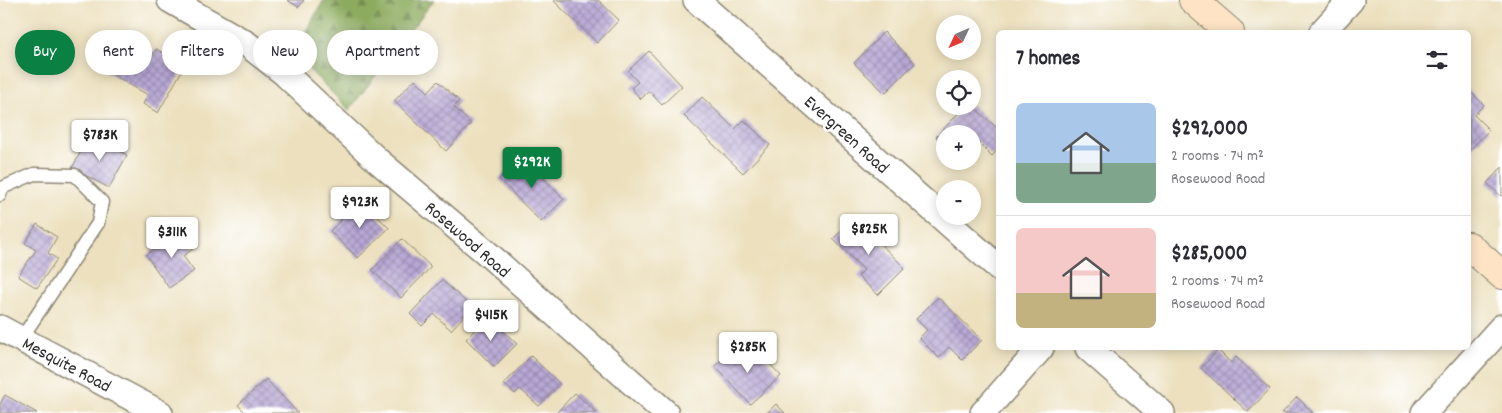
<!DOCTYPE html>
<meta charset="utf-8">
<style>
:root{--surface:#fff;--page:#f7f7f7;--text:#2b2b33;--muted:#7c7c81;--line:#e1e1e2;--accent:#0b8043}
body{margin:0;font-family:Dekko,sans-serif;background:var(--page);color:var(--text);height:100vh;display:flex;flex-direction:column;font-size:19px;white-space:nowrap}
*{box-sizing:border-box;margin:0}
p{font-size:16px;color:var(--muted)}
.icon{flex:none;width:28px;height:28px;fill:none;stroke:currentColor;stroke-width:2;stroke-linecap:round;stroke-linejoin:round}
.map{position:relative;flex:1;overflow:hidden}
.panel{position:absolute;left:996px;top:30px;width:475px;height:320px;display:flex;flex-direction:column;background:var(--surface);border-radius:8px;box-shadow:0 2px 12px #0003}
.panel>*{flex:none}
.banner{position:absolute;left:15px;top:30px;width:475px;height:45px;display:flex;gap:10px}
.needle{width:32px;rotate:226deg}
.fabs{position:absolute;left:936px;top:15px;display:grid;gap:10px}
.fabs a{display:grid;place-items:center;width:45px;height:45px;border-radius:50%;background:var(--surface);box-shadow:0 2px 12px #0003;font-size:25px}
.price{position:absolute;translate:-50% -42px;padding:0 11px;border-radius:5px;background:#fff;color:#222;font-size:16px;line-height:32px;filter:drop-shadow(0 1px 2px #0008)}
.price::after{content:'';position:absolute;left:50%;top:30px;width:15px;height:11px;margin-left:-8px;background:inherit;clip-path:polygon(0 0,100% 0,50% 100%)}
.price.current{background:var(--accent);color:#fff}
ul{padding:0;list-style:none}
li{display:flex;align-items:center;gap:15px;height:125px;padding:0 20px}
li+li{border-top:1px solid var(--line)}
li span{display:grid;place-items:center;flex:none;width:140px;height:100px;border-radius:8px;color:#555}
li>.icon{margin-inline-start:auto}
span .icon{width:60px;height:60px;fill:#fffc;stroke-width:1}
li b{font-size:21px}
h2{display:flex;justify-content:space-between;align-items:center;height:60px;padding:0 20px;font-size:21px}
.chip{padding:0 18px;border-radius:22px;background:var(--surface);box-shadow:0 2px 12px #0003;font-size:18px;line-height:45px}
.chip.current{background:var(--accent);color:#fff}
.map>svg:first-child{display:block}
.forest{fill:url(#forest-firs);stroke:#5c6b44}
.building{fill:url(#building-cross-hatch)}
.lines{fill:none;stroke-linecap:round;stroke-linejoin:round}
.lane-casing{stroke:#8c8674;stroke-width:15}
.street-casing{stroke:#8c8674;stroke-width:28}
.secondary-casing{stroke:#8c8674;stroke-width:30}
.lane{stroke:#fff;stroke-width:12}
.street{stroke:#fff;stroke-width:25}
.secondary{stroke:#fee4c5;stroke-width:28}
.labels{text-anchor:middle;stroke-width:5;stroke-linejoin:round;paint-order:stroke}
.street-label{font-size:18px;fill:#2b2b2b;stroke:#fff}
</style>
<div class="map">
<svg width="1502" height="413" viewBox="0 0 1502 413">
<defs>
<pattern id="forest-firs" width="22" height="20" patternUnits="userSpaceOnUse" patternTransform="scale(1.25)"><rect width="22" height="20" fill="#8cab5e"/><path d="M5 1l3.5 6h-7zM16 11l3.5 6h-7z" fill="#738b4e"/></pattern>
<pattern id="building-cross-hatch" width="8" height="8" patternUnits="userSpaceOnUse" patternTransform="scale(1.25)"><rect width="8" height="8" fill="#b8a7d5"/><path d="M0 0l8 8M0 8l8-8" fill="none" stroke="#9688ad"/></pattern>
</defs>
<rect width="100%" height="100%" fill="#fff"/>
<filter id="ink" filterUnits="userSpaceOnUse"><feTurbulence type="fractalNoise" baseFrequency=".02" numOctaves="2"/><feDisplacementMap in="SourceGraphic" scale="10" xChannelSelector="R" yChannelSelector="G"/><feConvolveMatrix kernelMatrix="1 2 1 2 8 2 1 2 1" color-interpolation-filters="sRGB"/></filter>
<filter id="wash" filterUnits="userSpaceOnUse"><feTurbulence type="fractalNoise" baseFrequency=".0096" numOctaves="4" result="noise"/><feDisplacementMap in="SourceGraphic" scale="20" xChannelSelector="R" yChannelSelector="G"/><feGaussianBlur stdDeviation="1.12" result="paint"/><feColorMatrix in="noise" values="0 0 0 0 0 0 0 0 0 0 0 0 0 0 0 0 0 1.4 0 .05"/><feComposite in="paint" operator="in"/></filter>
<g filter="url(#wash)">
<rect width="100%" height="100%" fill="#ece0be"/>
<path class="forest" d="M324 0H434L349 110 293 53Z"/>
<g id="blocks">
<path class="building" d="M287 0H304L299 7Z
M553 0H598L619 20 597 43Z
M884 32 915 63 885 93 854 63Z
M122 42 151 58 156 49 185 65 158 113 143 104 148 95 106 71Z
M649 51 682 86 662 105 649 91 641 99 631 88 638 82 628 71Z
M415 79 428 92 438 81 459 101 454 107 471 124 446 151 394 101Z
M1469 90 1484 105 1474 115 1489 130 1469 151Z
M702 97 735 129 744 120 770 145 743 173 684 116Z
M972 105 999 130V149L992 156 977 141 972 146V134H945V146L936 137 965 106Z
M90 135 127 155 109 188 72 168Z
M522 156 564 199 541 222 499 179Z
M1502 167V197L1487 183Z
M361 200 389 228 358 258 330 231Z
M854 218 905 268 878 295 858 276 864 270 833 239Z
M37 224 57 237 48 253 57 259 37 288 18 276 36 250 25 243Z
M180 231 193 249 183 256 194 271 169 288 146 255Z
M402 239 431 267 401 298 372 270Z
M442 280 472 307 451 330 434 314 422 326 410 314Z
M938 297 982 340 962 360 949 347 939 358 919 338 927 330 916 319Z
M488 316 517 344 494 367 466 339Z
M737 346 750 361 759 352 781 376 750 404 715 366Z
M1218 350 1231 363 1236 357 1270 389 1248 412 1201 368Z
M531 356 560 384 539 406 520 389 515 394 504 384Z
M266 379 298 413H246L238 405Z
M575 393 597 413H556Z
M5 395 37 413H0V404Z
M1297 397 1313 413H1282Z
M776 404 785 413H767Z"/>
</g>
</g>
<g filter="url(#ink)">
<use href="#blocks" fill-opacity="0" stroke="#8c8674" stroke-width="1"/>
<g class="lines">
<g class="lane-casing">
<path id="lane" d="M0 195 2 188 34 174 75 175 102 202 98 223 21 339"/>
</g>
<g class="street-casing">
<path id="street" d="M170 0 247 44 284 73 377 160 488 254 666 413
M696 0 999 268
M1322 32 1351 0
M0 328 160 413
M1088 348 1162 413
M983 413 1041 348
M1424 413 1502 327"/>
</g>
<g class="secondary-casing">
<path id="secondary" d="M1193 0 1230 32
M1469 246 1502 275"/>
</g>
<use href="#lane" class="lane"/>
<use href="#street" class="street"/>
<use href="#secondary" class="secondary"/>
</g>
</g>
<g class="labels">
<g class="street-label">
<text transform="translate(847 134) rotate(42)" y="6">Evergreen Road</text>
<text transform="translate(468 239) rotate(41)" y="6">Rosewood Road</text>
<text transform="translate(67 364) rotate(28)" y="6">Mesquite Road</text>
</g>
</g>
</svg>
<div class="fabs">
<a><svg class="needle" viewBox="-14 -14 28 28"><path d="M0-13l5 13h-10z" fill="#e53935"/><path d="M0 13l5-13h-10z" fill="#7c7c81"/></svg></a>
<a><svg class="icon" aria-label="locate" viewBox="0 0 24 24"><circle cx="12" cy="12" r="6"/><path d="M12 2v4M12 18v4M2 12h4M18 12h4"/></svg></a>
<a>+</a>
<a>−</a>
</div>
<b class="price" style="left:100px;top:162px">$783K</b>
<b class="price current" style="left:532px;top:189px">$292K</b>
<b class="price" style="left:360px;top:229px">$923K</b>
<b class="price" style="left:869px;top:256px">$825K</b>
<b class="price" style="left:172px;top:259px">$311K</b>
<b class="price" style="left:491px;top:342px">$415K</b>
<b class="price" style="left:748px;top:374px">$285K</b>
<div class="banner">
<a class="chip current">Buy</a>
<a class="chip">Rent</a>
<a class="chip">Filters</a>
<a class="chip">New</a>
<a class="chip">Apartment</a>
</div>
<section class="panel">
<h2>7 homes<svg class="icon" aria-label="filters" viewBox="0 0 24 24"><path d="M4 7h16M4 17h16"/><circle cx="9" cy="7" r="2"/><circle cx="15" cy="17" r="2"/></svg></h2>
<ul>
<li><span style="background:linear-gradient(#a9c7e8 60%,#7fa58c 0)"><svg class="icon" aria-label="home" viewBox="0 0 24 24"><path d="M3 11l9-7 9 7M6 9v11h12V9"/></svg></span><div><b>$292,000</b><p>2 rooms · 74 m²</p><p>Rosewood Road</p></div></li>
<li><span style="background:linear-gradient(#f6c9c9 65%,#c2b280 0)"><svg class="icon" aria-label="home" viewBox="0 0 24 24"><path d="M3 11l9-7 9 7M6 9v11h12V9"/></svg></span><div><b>$285,000</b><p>2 rooms · 74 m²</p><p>Rosewood Road</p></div></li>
</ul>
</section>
</div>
